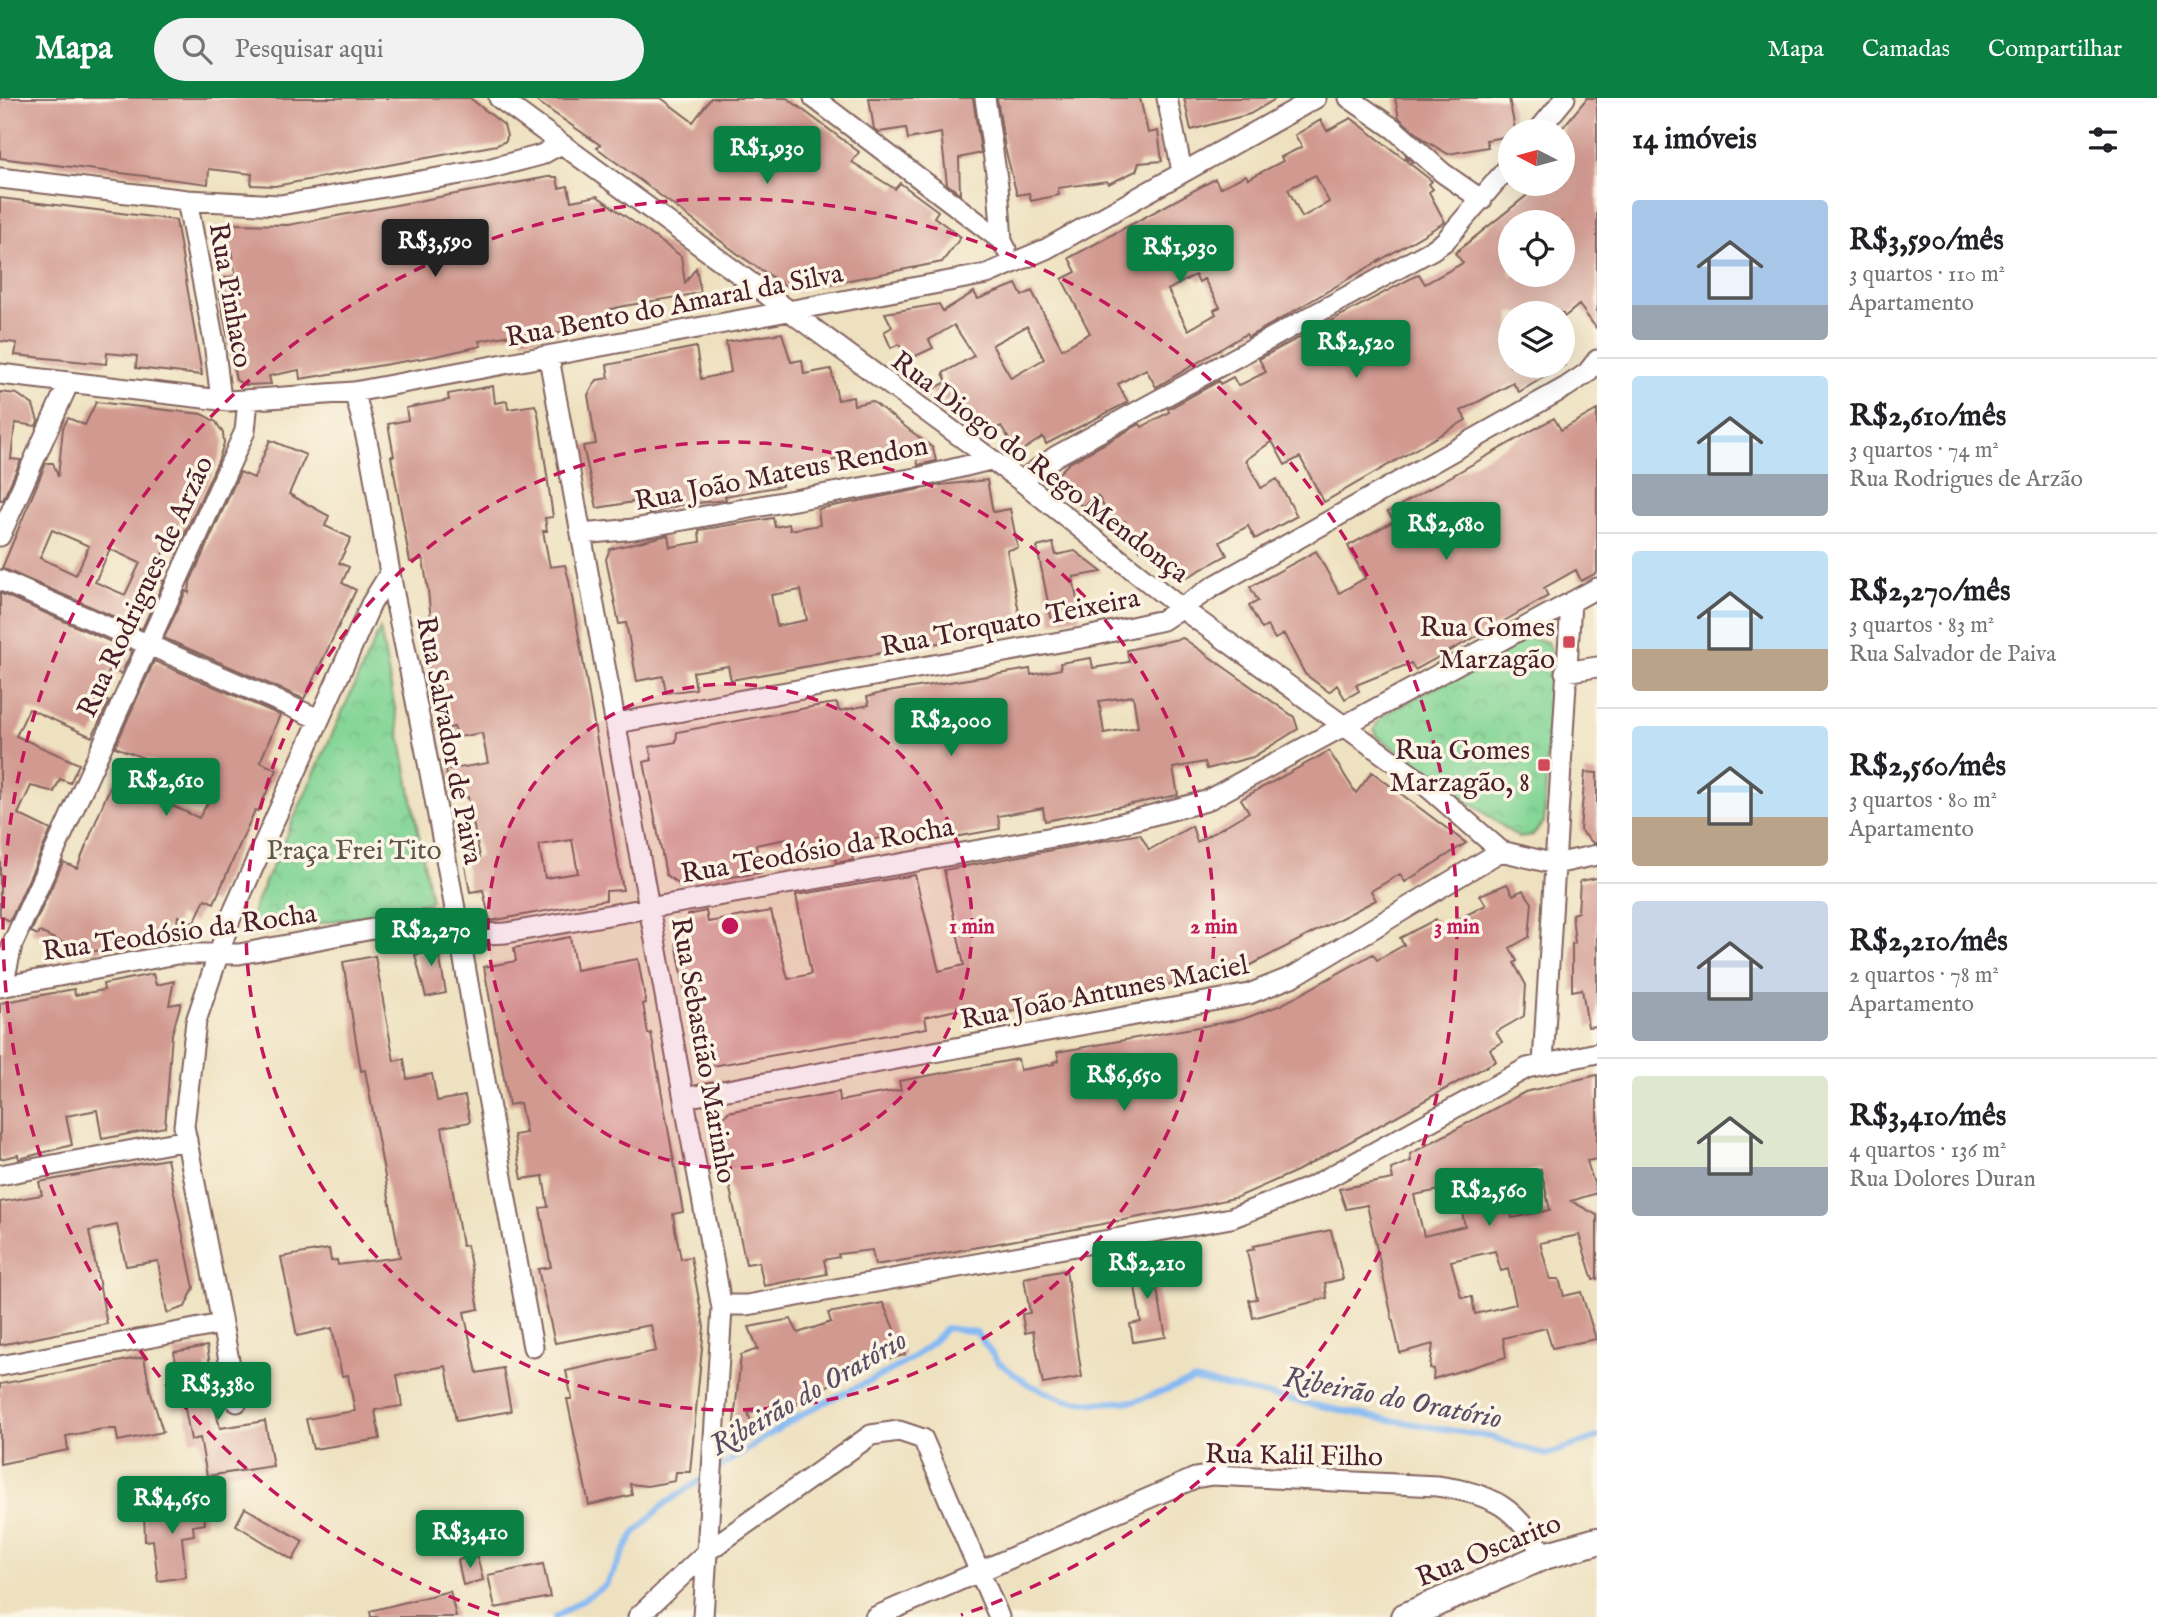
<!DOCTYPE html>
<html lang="pt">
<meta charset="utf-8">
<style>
:root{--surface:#fff;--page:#f2f2f2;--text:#202124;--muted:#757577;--line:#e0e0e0;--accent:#0b8043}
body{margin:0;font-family:"IM FELL English",serif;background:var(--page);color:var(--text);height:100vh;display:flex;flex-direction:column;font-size:26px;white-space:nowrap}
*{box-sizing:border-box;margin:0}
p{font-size:23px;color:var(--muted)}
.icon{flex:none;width:38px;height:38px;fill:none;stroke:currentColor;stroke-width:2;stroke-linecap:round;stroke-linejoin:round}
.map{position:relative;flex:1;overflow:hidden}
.details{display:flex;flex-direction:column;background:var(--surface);width:560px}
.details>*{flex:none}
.needle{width:46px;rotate:276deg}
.fabs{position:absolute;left:1498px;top:21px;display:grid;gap:14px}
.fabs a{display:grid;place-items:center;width:77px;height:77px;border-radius:50%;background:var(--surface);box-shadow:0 7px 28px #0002;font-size:35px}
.price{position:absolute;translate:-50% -60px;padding:0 16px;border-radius:7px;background:var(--accent);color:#fff;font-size:23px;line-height:46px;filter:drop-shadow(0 2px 4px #0008)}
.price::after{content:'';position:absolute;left:50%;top:42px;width:21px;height:16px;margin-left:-10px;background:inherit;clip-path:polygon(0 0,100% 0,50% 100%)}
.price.current{background:#222;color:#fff}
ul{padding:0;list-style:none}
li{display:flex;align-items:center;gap:21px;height:175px;padding:0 35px}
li+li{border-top:2px solid var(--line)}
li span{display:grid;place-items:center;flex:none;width:196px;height:140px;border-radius:7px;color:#555}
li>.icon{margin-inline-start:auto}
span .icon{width:84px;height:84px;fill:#fffc;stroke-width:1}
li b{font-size:30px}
h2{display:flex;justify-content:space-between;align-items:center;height:84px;padding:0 35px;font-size:30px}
header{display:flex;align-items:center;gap:42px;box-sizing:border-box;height:98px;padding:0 35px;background:var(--accent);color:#fff}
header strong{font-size:33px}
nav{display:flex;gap:38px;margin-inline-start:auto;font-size:24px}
.search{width:490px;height:63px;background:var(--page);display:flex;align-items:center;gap:18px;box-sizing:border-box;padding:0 24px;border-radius:38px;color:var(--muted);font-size:26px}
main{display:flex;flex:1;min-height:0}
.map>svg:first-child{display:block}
.park{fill:url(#park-crowns);stroke:#687a61;stroke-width:2}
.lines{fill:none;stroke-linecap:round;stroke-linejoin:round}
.stream{stroke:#85b9f3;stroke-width:6}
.building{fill:#d19990;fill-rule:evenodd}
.minor-casing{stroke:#83635f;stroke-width:23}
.secondary-casing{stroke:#83635f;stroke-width:30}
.minor{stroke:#fff;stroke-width:19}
.secondary{stroke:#fff;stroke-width:26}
.ring{fill:none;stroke:#c2185b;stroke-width:3.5;stroke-dasharray:12 9}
.poi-dot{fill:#d1495b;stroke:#fcf5e5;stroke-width:2.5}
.labels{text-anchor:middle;stroke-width:7;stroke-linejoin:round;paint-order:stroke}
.street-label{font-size:28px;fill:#4a1f2b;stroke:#fcf5e5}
.poi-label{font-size:28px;fill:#4a1f2b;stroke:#fcf5e5;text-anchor:end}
.park-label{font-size:28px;fill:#5c564b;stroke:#fcf5e5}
.water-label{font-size:30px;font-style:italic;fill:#5c4d67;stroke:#fcf5e5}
.centre{fill:#c2185b;stroke:#fcf5e5;stroke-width:3.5}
.ring-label{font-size:21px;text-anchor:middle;font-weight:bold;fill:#c2185b;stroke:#fcf5e5;stroke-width:7;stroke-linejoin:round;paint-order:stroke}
</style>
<header>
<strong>Mapa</strong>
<div class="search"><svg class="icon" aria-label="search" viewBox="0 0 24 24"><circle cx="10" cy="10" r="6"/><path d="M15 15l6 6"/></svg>Pesquisar aqui</div>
<nav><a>Mapa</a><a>Camadas</a><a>Compartilhar</a></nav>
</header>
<main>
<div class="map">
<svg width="1597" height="1519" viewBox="0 0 1597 1519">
<defs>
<pattern id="park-crowns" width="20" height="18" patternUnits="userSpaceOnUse" patternTransform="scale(1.75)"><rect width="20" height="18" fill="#85d697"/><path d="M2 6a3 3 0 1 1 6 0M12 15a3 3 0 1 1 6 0" fill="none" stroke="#74b782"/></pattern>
</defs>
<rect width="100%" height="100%" fill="#fcf5e5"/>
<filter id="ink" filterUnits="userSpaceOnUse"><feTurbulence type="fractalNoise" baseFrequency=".0143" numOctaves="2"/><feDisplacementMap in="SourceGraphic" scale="14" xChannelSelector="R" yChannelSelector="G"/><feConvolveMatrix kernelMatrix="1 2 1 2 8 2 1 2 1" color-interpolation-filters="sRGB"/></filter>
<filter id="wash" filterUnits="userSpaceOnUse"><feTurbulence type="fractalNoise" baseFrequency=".00686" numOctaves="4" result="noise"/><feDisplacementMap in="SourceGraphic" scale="28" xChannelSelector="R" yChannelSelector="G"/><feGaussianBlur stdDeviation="1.57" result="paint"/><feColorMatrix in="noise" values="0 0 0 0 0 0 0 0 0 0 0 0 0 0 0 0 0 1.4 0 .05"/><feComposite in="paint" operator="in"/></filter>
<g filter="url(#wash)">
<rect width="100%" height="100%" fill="#eee1c0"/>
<path class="park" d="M380 531 431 802 423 807 248 838 246 831 260 795Z
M1529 539 1547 544 1552 557 1544 724 1533 737 1519 740 1378 639 1374 631 1382 618Z"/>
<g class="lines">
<path class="stream" d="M717 1371C750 1350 783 1326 818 1308 863 1284 912 1270 946 1230L976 1234 998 1264 1028 1286 1065 1302 1094 1305 1136 1303 1194 1282 1378 1320 1491 1339 1546 1357 1597 1339
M555 1519 606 1487 634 1436 664 1406 708 1377"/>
</g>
<g id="blocks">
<path class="building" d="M0 0H470L504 27 507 38 506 43 497 47 275 88 251 87 252 76 209 71 208 86 0 60Z
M532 0H661L693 24 711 0H787L859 54 852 64 895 91 900 85 938 113 934 119 961 139 942 164 793 193 742 159 597 50 600 47Z
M869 0H973L981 55 959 60 960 96 947 86 941 35 908 41 906 30 879 34 874 31Z
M997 0H1140L1148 35 1158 33 1162 63 1139 65 1136 73 1108 86 1107 83 1058 90 1059 97 1031 103 1029 95 1017 97 1005 50Z
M1184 0H1277L1250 16 1191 32Z
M1395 0H1509L1515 31 1510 38 1486 42 1488 49 1448 56 1426 43 1399 20Z
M1587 0H1597V231L1579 207 1563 220V215H1510V268H1563L1519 294 1513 285 1461 313 1466 322 1324 404 1300 359 1285 367 1272 343 1246 362 1261 390 1277 381 1297 418 1255 441 1248 428 1220 444 1227 457 1182 482 1176 481 1152 445 1140 452 1125 423 1115 428 1098 398 1082 408 1070 398 1066 400 1057 377 1069 365 1140 326 1142 329 1169 314 1168 311 1219 283 1220 286 1233 279 1238 288 1266 274 1259 261 1419 176 1425 186 1463 165 1455 155 1541 86H1563V29ZM1510 124H1563V177H1510Z
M1351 20 1407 63 1406 58 1412 64 1409 65 1432 83 1429 86 1433 91 1429 94 1445 124 1282 220 1248 239 1246 236 1156 289 1146 271 1118 286 1128 304 1046 346 1043 339 1018 355 1001 328 986 336 929 293 947 284 943 275 974 258 954 227 929 242 933 250 907 262 899 246 891 250 884 234 892 229 885 215 939 206 943 213 974 194 978 201 1016 186 1022 198 1032 193 1062 251 1090 235 1062 181 1076 174 1069 160 1215 81 1220 90 1246 77 1248 81 1283 63 1281 59 1302 49 1295 37 1321 22 1327 33ZM1315 77 1329 104 1302 119 1288 91ZM1195 177 1199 184 1204 181 1220 209 1214 212 1216 216 1188 232 1168 192ZM1027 228 1044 261 1011 280 992 247Z
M548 79H557L559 90 568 88 571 103 597 98 681 158 685 185 696 170 701 195 624 208 607 212 611 225 522 242 521 235 479 243 481 248 436 258 300 281 299 272 269 278 271 286 245 287 236 282 219 195V181L236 178 226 126 288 127Z
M0 100 176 122 202 277 136 270 137 258 107 255 106 266 15 257 17 245 0 243Z
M782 235 791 264 802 262 804 276 831 271 838 302 853 299 854 307 872 303 933 350 936 363 918 367 916 354 841 373 839 361 780 374 782 388 725 398 726 402 679 407 649 416 646 402 597 410 583 348 596 346 588 297 597 282 609 280 607 267 696 249 701 281 731 274 726 244Z
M493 288 495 305 507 303 508 311 535 307 538 315 553 419 545 420 547 433H543L550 469 565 467 569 482 623 792 606 793V802L490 823 483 792 470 794 464 762 480 759 468 699 451 702 446 672 488 665 482 635 459 639 454 629 441 632 419 524 431 523 428 492 423 461 410 464 391 358H394L388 326 408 322 406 310 449 302 448 296ZM572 742 578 775 545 780 539 747Z
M0 294 17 296 33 307 38 323 36 328 15 325 11 361 21 362 3 402H0Z
M96 304 202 316 216 324 223 335 224 345 218 363 176 455 165 450 152 477 164 483 142 531 2 470 46 365H53L58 379 63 330 68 320 85 327ZM52 432 89 448 76 477 40 460ZM110 451 140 465 125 497 95 484Z
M1597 312V475L1581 483 1576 472 1544 490 1548 498 1490 531 1415 572 1411 565 1356 587 1359 593 1345 601 1337 587 1329 594 1305 576 1284 536 1275 541 1267 528 1262 531 1249 508 1258 503 1250 489 1316 453 1339 495 1365 480 1348 448 1394 423 1388 414 1554 320 1561 332Z
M270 342 306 357 289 396 329 418 325 428 351 440 339 465 349 469 342 485 356 492 304 601 164 540 186 493 189 495 190 484 240 374 254 380Z
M987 382 993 414 1010 411 1018 450 1007 452 1022 530 731 582 728 568 693 574 696 591 666 595 663 578 637 583 626 525 619 526 606 461 610 451 668 437 670 449 700 444 699 432 773 420 775 429 789 426 790 432 820 427 818 411 941 387ZM801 492 807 522 777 528 771 497Z
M1053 445 1056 457 1075 453 1102 474 1073 479 1080 519 1052 524 1037 449Z
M0 495 132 553 121 576 110 571 98 598 109 604 92 639 29 611 16 638 79 666 70 685 60 681 54 694 31 688 18 716 51 732 10 823 0 818Z
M1183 540 1294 619 1298 631 1253 659 1207 671 1205 664 1173 670 1178 697 1045 723 1043 710 998 718 1000 731 898 749 896 737 861 744 863 753 852 755 853 762 836 765 833 749 789 758 786 741 756 747 761 775 679 786 666 777 644 664 652 662 649 649 676 644 677 634 822 607 837 605 839 613 869 607 867 599 881 595 1030 571 1031 577 1061 571 1060 565 1091 560 1093 570 1129 564 1127 552ZM1133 598 1138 629 1104 635 1099 603Z
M154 563 280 617 260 664 277 672 258 713 255 712 214 805 205 801 194 825 178 818 176 833 167 829 161 842 84 855 40 834 38 837 31 834 63 764 77 770 113 681 199 720 208 704 163 677 167 669 115 649Z
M1329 653 1356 695 1372 674 1466 745 1405 784 1400 776 1371 793 1376 802 1243 871 1152 890 973 920 971 910 956 912 925 919 927 930 707 969 698 963 675 839 690 833 688 817 706 813 708 824 771 813 788 881 811 876 796 797 915 777 939 873 964 867 944 772 1140 736 1149 752 1192 728 1197 744 1249 714 1241 701Z
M1585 674 1597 675V745H1593L1580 732Z
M1597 780V928L1588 929 1582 891 1572 893V846L1575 845 1572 816 1578 814 1580 783Z
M1507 786 1513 797 1523 792 1532 805 1529 839 1510 850 1517 863 1514 865 1526 887 1524 918 1496 934 1502 944 1490 951 1496 963 1297 1073 1238 1099 1199 1108 946 1155 875 1167 872 1152 838 1156 839 1159 824 1162 827 1176 764 1188 759 1164 746 1166 723 1058H719L714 1033 728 1014 839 994 840 1003 871 997 901 992 899 983 1018 961 1020 972 1054 966 1053 964 1059 963 1057 954 1243 921 1281 907 1373 856 1377 862 1404 847 1400 840 1436 821 1441 830 1486 807 1480 797Z
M570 839 576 872 638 861 646 905 643 906 648 936 651 935 683 1114 673 1116 675 1131 681 1161 691 1159 704 1229 690 1374H676L675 1383 647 1388 630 1386 632 1397 589 1407 567 1301H572L566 1273 656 1253 651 1227 555 1245 538 1171 551 1169 540 1110 548 1109 543 1078 522 1081 514 1037 526 1035 520 1005 509 1007 484 869 516 863 514 850Z
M436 840 446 895 426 899 415 857 422 856 419 843Z
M375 858 394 963 404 961 407 981 432 976 437 1003 465 998 470 1024 442 1029 462 1148 467 1147 479 1211 464 1214 477 1275 503 1270 511 1313 456 1323 446 1268 397 1277 402 1308 375 1312 380 1341 313 1351 306 1321 355 1313 348 1277 342 1278 332 1230 297 1238 281 1159 329 1151 331 1163 337 1162 338 1167 400 1159 365 972 361 973 343 864Z
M153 876 156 887 174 883 169 907 181 905 172 936 165 1029 102 1041 97 1012 66 1018 72 1047 19 1061 18 1057 0 1061V905L74 891 75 897 104 892 103 886Z
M1597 977V1061L1587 1063 1597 1095 1571 1103 1597 1117V1181L1593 1182 1579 1137 1540 1145 1550 1181H1559L1564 1198 1581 1194 1596 1241 1552 1250 1546 1230 1503 1240 1506 1259 1433 1281 1434 1271 1430 1270 1433 1246 1400 1255 1367 1107 1346 1111 1339 1091 1393 1081 1391 1071 1411 1063 1410 1056 1525 994ZM1541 1071 1550 1112 1512 1120 1503 1079ZM1456 1089 1465 1128 1424 1138 1414 1097ZM1495 1153 1501 1173 1508 1171 1516 1206 1475 1216 1472 1199H1461L1451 1163Z
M167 1061 194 1190 185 1209 167 1215 158 1163 126 1168 117 1127 89 1133 107 1226 0 1247V1104L42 1097 39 1084Z
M1331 1132 1343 1181 1325 1185 1327 1200 1253 1220 1249 1202 1257 1201 1247 1153 1254 1151 1253 1148Z
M1150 1154 1166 1239 1133 1244 1130 1226 1141 1224 1130 1159Z
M1066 1172 1082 1279 1043 1286 1033 1233 1025 1235 1022 1216 1030 1215 1024 1180Z
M883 1205 905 1257 849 1270 851 1275 785 1311 782 1305 748 1315 753 1330 732 1343 741 1257 758 1251 749 1229 791 1221 798 1235 831 1224 828 1215Z
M207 1248 210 1267 205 1268 220 1330 265 1323 273 1368 207 1378 200 1340 191 1342 174 1254Z
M144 1259 150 1292 163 1334 118 1343 116 1331H103L66 1338 68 1352 0 1366V1286Z
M203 1404 205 1426 193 1428 194 1437 182 1439 186 1479 158 1483 153 1442 145 1443 144 1412Z
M245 1410 303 1443 293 1462 236 1427Z
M477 1458 483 1482 463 1487 458 1462Z
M543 1466 550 1499 495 1510 488 1477Z
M450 1493 456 1519H371L370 1513Z"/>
</g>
</g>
<g filter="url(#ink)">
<use href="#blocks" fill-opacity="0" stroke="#83635f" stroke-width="2"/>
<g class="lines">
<g class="minor-casing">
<path id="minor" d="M499 0 1021 383 1181 510 1423 685 1501 753 1555 766 1597 757
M814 0 1002 143
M985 0 998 88 1002 143 1006 151
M1167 0 1182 73
M1349 0 1394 31 1443 75 1482 102
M1538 33 1565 0
M0 80 187 102 280 107 484 72 541 57 561 46
M187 102 214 244 221 302
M549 260 722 1210 703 1519
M0 276 229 303 354 294 987 176 1046 151 1316 0
M354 294C376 363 381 436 396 506 449 753 486 1002 533 1249
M1021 383 1056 358 1432 152 1445 143 1510 67
M582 436 634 431 921 379 990 362
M0 438 69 284
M0 482 319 621
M1565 574 1597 569
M617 625 1087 539 1163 522 1214 488 1566 289 1587 275 1597 262
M3 888 12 847 245 333 248 302
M0 889 177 856H239L416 823 443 824 465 837 506 835 1099 731 1206 703 1597 490
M1543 965 1571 504
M684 1000 1249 896 1294 878 1501 753
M0 1077 187 1042
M722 1207H747L1231 1120 1313 1088 1527 970 1597 955
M0 1268 221 1226
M237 1304 184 1028 196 923 231 819 371 506 390 475
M638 1519 709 1452 871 1337 899 1333 923 1341 999 1519
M875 1519 1195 1380 1212 1377 1437 1388C1494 1396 1516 1409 1544 1458"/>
</g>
<g class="secondary-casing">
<path id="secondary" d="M1404 1519 1544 1458 1597 1443"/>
</g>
<use href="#minor" class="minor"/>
<use href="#secondary" class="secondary"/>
</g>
</g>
<circle cx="730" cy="828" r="242" fill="#c2185b" fill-opacity=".12"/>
<g class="ring">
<circle cx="730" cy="828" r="242"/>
<circle cx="730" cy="828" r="484"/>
<path d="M499 1517A727 727 0 1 1 961 1517"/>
</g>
<g class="poi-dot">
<rect x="1562" y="537" width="14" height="14" rx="3.5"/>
<rect x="1537" y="660" width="14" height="14" rx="3.5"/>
</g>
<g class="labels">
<g class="street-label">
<text transform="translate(232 197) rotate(80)" y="10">Rua Pinhaco</text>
<text transform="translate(674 206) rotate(-11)" y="10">Rua Bento do Amaral da Silva</text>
<text transform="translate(1041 368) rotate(37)" y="10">Rua Diogo do Rego Mendonça</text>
<text transform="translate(781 374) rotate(-11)" y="10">Rua João Mateus Rendon</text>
<text transform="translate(144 488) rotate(-65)" y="10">Rua Rodrigues de Arzão</text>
<text transform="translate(1010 523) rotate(-11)" y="10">Rua Torquato Teixeira</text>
<text transform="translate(451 642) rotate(79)" y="10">Rua Salvador de Paiva</text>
<text transform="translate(817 751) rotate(-10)" y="10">Rua Teodósio da Rocha</text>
<text transform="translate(179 833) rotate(-8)" y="10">Rua Teodósio da Rocha</text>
<text transform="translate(1104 893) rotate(-11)" y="10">Rua João Antunes Maciel</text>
<text transform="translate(705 952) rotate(80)" y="10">Rua Sebastião Marinho</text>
<text transform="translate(1294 1356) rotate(1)" y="10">Rua Kalil Filho</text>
<text transform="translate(1488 1451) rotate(-22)" y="10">Rua Oscarito</text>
</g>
<g class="poi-label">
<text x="1555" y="538">Rua Gomes<tspan x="1555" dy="32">Marzagão</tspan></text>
<text x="1530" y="661">Rua Gomes<tspan x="1530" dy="32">Marzagão, 8</tspan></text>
</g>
<g class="park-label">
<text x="354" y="761">Praça Frei Tito</text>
</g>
<g class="water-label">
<text transform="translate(808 1294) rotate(-30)" y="10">Ribeirão do Oratório</text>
<text transform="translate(1393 1299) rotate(11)" y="10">Ribeirão do Oratório</text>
</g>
</g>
<circle cx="730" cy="828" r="10" class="centre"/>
<g class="ring-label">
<text x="972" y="835">1 min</text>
<text x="1214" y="835">2 min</text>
<text x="1457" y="835">3 min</text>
</g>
</svg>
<div class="fabs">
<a><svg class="needle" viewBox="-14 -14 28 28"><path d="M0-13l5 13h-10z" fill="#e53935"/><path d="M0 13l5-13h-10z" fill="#757577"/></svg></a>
<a><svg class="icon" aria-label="locate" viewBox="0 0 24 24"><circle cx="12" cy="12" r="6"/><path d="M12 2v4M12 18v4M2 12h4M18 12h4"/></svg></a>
<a><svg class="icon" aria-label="layers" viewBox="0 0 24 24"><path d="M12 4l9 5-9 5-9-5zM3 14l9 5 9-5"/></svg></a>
</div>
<b class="price" style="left:767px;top:88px">R$1,930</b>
<b class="price current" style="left:435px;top:181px">R$3,590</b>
<b class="price" style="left:1180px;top:187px">R$1,930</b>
<b class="price" style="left:1356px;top:282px">R$2,520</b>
<b class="price" style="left:1446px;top:464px">R$2,680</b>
<b class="price" style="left:951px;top:660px">R$2,000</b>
<b class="price" style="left:166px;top:720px">R$2,610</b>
<b class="price" style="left:431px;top:870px">R$2,270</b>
<b class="price" style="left:1124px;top:1015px">R$6,650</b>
<b class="price" style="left:1489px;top:1130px">R$2,560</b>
<b class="price" style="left:1147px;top:1203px">R$2,210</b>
<b class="price" style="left:218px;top:1324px">R$3,380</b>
<b class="price" style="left:172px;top:1438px">R$4,650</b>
<b class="price" style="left:470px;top:1472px">R$3,410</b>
</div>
<section class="details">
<h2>14 imóveis<svg class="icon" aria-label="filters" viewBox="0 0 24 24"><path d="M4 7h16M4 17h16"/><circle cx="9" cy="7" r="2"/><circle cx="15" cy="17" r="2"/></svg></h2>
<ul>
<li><span style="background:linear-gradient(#a9c7e8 75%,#9aa5b1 0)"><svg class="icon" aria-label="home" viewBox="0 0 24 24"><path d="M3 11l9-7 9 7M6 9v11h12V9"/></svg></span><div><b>R$3,590/mês</b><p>3 quartos · 110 m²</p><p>Apartamento</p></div></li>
<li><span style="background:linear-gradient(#bfe0f5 70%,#9aa5b1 0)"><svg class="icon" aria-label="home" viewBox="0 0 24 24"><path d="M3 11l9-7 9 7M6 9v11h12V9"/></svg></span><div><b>R$2,610/mês</b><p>3 quartos · 74 m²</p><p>Rua Rodrigues de Arzão</p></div></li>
<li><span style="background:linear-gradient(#bfe0f5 70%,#b9a48a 0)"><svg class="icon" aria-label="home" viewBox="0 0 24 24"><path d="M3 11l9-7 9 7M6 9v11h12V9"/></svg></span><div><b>R$2,270/mês</b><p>3 quartos · 83 m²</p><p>Rua Salvador de Paiva</p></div></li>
<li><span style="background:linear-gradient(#bfe0f5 65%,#b9a48a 0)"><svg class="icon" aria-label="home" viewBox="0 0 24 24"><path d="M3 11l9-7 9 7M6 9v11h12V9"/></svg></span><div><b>R$2,560/mês</b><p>3 quartos · 80 m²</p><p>Apartamento</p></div></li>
<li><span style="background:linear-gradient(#c9d6e8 65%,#9aa5b1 0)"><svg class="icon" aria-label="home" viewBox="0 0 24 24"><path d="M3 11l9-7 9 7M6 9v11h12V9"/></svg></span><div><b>R$2,210/mês</b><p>2 quartos · 78 m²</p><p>Apartamento</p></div></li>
<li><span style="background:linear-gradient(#dfe7d0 65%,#9aa5b1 0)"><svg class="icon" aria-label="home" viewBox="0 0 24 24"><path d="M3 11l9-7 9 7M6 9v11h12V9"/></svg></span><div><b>R$3,410/mês</b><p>4 quartos · 136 m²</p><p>Rua Dolores Duran</p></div></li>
</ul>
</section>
</main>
